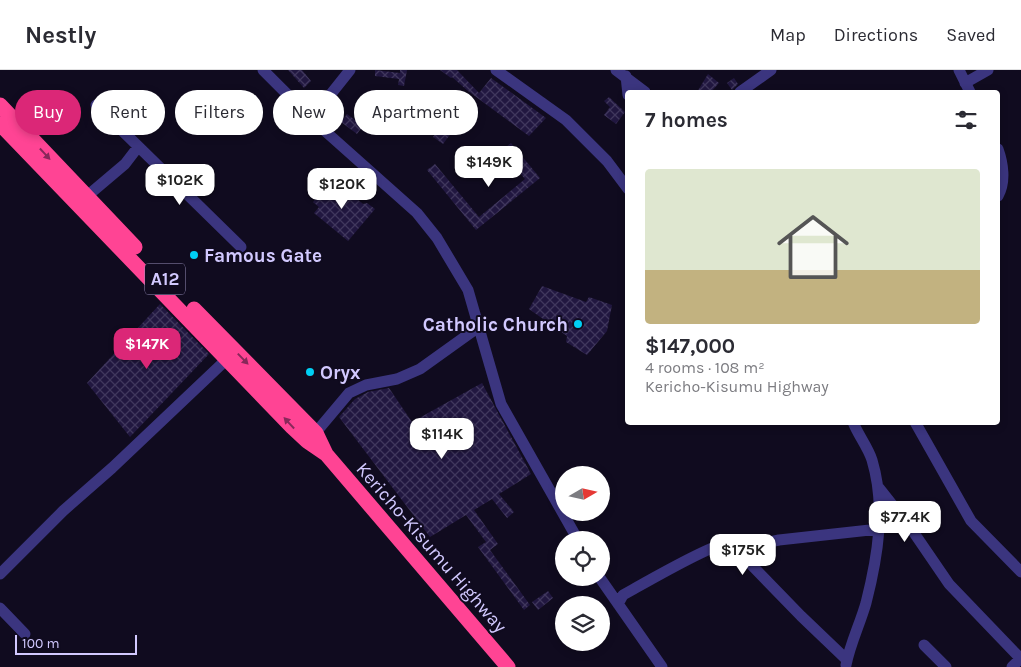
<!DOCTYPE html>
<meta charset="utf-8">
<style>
:root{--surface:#fff;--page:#f7f7f7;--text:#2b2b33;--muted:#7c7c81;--line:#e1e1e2;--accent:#db2777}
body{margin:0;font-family:Karla,sans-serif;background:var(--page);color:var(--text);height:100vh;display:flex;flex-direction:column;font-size:19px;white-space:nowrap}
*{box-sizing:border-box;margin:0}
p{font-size:16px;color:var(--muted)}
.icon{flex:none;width:28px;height:28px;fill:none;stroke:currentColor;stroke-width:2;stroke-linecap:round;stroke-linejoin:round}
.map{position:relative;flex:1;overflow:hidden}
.details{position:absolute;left:625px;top:20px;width:375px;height:335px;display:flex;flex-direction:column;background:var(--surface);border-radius:5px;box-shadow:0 2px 8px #0003}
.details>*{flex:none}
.hud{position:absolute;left:15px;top:20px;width:475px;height:45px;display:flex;gap:10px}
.needle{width:32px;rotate:81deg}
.buttons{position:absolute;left:555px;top:396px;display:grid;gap:10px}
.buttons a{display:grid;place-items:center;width:55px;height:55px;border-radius:50%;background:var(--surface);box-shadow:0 2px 8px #0003;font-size:25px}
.scale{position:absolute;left:15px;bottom:12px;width:122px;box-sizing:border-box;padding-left:5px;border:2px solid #d2c9ff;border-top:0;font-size:14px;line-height:18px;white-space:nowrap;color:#d2c9ff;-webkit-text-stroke:4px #100b1f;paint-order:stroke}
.price{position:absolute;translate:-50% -42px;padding:0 11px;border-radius:10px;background:#fff;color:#222;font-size:16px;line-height:32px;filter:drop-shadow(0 1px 2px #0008)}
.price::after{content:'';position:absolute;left:50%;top:30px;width:15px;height:11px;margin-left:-8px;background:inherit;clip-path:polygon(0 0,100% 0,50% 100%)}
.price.active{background:var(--accent);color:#fff}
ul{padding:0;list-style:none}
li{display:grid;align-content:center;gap:10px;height:265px;padding:0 20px}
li+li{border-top:1px solid var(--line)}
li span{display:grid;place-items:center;height:155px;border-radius:5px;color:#555}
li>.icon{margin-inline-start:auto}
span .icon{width:90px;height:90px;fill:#fffc;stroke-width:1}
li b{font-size:21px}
h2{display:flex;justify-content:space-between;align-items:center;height:60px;padding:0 20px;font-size:21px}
.tag{padding:0 18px;border-radius:22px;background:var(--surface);box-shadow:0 2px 8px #0003;font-size:18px;line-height:45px}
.tag.active{background:var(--accent);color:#fff}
header{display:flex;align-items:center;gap:30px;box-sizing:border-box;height:70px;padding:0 25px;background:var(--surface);border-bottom:1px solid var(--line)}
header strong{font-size:24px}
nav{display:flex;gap:28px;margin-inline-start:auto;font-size:18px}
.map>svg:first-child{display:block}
.building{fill:url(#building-cross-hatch)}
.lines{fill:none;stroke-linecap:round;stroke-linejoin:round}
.minor{stroke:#3b357f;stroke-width:11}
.highway{stroke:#ff4494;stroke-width:15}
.oneway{fill:#88285a}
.poi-dot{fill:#00cff4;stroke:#100b1f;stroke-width:2}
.labels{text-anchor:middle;stroke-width:4;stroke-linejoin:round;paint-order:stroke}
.shield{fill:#100b1f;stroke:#9890bc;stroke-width:1}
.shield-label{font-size:18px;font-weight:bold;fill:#d2c9ff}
.poi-label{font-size:19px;font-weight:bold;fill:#d2c9ff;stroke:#100b1f;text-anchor:start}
.street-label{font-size:19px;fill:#d2c9ff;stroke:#100b1f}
</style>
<header>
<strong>Nestly</strong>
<nav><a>Map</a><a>Directions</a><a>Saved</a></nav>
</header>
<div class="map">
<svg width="1021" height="597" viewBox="0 0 1021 597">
<defs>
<pattern id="building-cross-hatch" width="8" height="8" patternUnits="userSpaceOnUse" patternTransform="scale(1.25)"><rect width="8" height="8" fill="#211740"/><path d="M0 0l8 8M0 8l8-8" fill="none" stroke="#40375d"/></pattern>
</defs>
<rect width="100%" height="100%" fill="#100b1f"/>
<path class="building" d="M288 0H302L311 11 304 18Z
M375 0 400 3V0H407L404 16 398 15 399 9 375 6Z
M440 0H457L479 23 491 8 546 48 529 66 468 21 452 7 451 8Z
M708 4 719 13 711 22H697Z
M734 8 738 14 732 20 727 13Z
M609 27 625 42 616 54 604 45 610 37 604 31Z
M347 44 363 56 357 64 341 52Z
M448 47 458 54 443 74 433 67Z
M511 73 540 108 476 160 427 100 435 94 479 147 525 109 501 81Z
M332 108 363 134 367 133 375 139 348 171 314 143 319 137 313 132Z
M542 216 586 232 589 227 612 235 607 261 587 285 566 272 567 266 529 239Z
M160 234 209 284 130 367 87 313Z
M482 313 531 404 499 424 514 442 507 448 492 429 474 440 498 474 490 480 530 535 524 540 478 477 486 472 466 445 430 467 339 347 355 329 368 322 389 318 412 352Z
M548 521 553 528 538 540 532 532Z"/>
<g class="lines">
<path class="minor" d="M263 0 316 53 417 143 437 168 468 220 501 334 578 470
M496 0 566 50 607 91 628 119
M616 0 645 22
M959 0 970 22
M626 6 628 25
M965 13 988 0
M740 22 771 0
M96 35 241 177
M311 49 350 0
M998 79C1003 93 1006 112 998 126
M86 127 125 94 138 77
M915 352 971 451 1021 502
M312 367 349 323 366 315 397 309 420 299 480 256
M879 418 910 457 949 514 1020 588
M736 479 779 470 879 459
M0 504 63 441 112 398 227 289
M600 508 662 597
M618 534 623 525 632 520C648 511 711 475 725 474 730 474 733 477 736 479L801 546 847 590
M0 538 25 564
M924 575 946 597
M846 595C850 574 860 554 866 533 878 486 886 437 872 390 868 377 858 365 853 352
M1012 597 1021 588"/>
<path class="highway" d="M0 35 135 177
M0 54 292 357 307 371 326 384 508 597
M194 239 316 363 326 384"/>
</g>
<defs><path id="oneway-solid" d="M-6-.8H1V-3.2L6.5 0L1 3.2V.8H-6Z" transform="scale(1.25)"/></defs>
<g class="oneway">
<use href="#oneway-solid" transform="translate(45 84) rotate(47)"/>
<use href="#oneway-solid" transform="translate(243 289) rotate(46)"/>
<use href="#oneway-solid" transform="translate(289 353) rotate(-133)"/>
</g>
<g class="poi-dot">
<circle cx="194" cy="185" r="5"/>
<circle cx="578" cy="254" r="5"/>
<circle cx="310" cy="302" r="5"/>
</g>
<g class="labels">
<rect class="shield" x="145" y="193.5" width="40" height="31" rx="4"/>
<g class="shield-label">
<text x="165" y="215">A12</text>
</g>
<g class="poi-label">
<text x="204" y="192">Famous Gate</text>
<text x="568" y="261" text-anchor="end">Catholic Church</text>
<text x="320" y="309">Oryx</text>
</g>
<g class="street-label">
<text transform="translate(432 477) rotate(49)" y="7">Kericho-Kisumu Highway</text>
</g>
</g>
</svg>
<div class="buttons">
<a><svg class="needle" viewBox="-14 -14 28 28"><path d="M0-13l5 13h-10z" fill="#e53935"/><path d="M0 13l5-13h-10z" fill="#7c7c81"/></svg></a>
<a><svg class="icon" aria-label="locate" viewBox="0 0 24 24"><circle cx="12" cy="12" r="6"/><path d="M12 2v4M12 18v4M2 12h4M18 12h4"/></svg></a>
<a><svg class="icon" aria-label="layers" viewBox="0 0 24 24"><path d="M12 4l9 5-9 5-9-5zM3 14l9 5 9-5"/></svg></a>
</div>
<div class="scale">100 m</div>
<b class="price" style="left:489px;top:118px">$149K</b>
<b class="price" style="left:180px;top:136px">$102K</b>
<b class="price" style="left:342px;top:140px">$120K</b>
<b class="price active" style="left:147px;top:300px">$147K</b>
<b class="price" style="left:442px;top:390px">$114K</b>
<b class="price" style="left:905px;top:473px">$77.4K</b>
<b class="price" style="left:743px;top:506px">$175K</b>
<div class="hud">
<a class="tag active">Buy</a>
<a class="tag">Rent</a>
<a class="tag">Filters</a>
<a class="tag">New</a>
<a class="tag">Apartment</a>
</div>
<section class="details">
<h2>7 homes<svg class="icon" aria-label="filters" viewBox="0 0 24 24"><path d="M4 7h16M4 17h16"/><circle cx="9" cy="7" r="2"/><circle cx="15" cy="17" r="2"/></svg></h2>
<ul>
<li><span style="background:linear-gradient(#dfe7d0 65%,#c2b280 0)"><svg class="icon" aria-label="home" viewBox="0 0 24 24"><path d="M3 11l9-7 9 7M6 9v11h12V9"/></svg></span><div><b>$147,000</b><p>4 rooms · 108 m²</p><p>Kericho-Kisumu Highway</p></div></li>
</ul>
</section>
</div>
